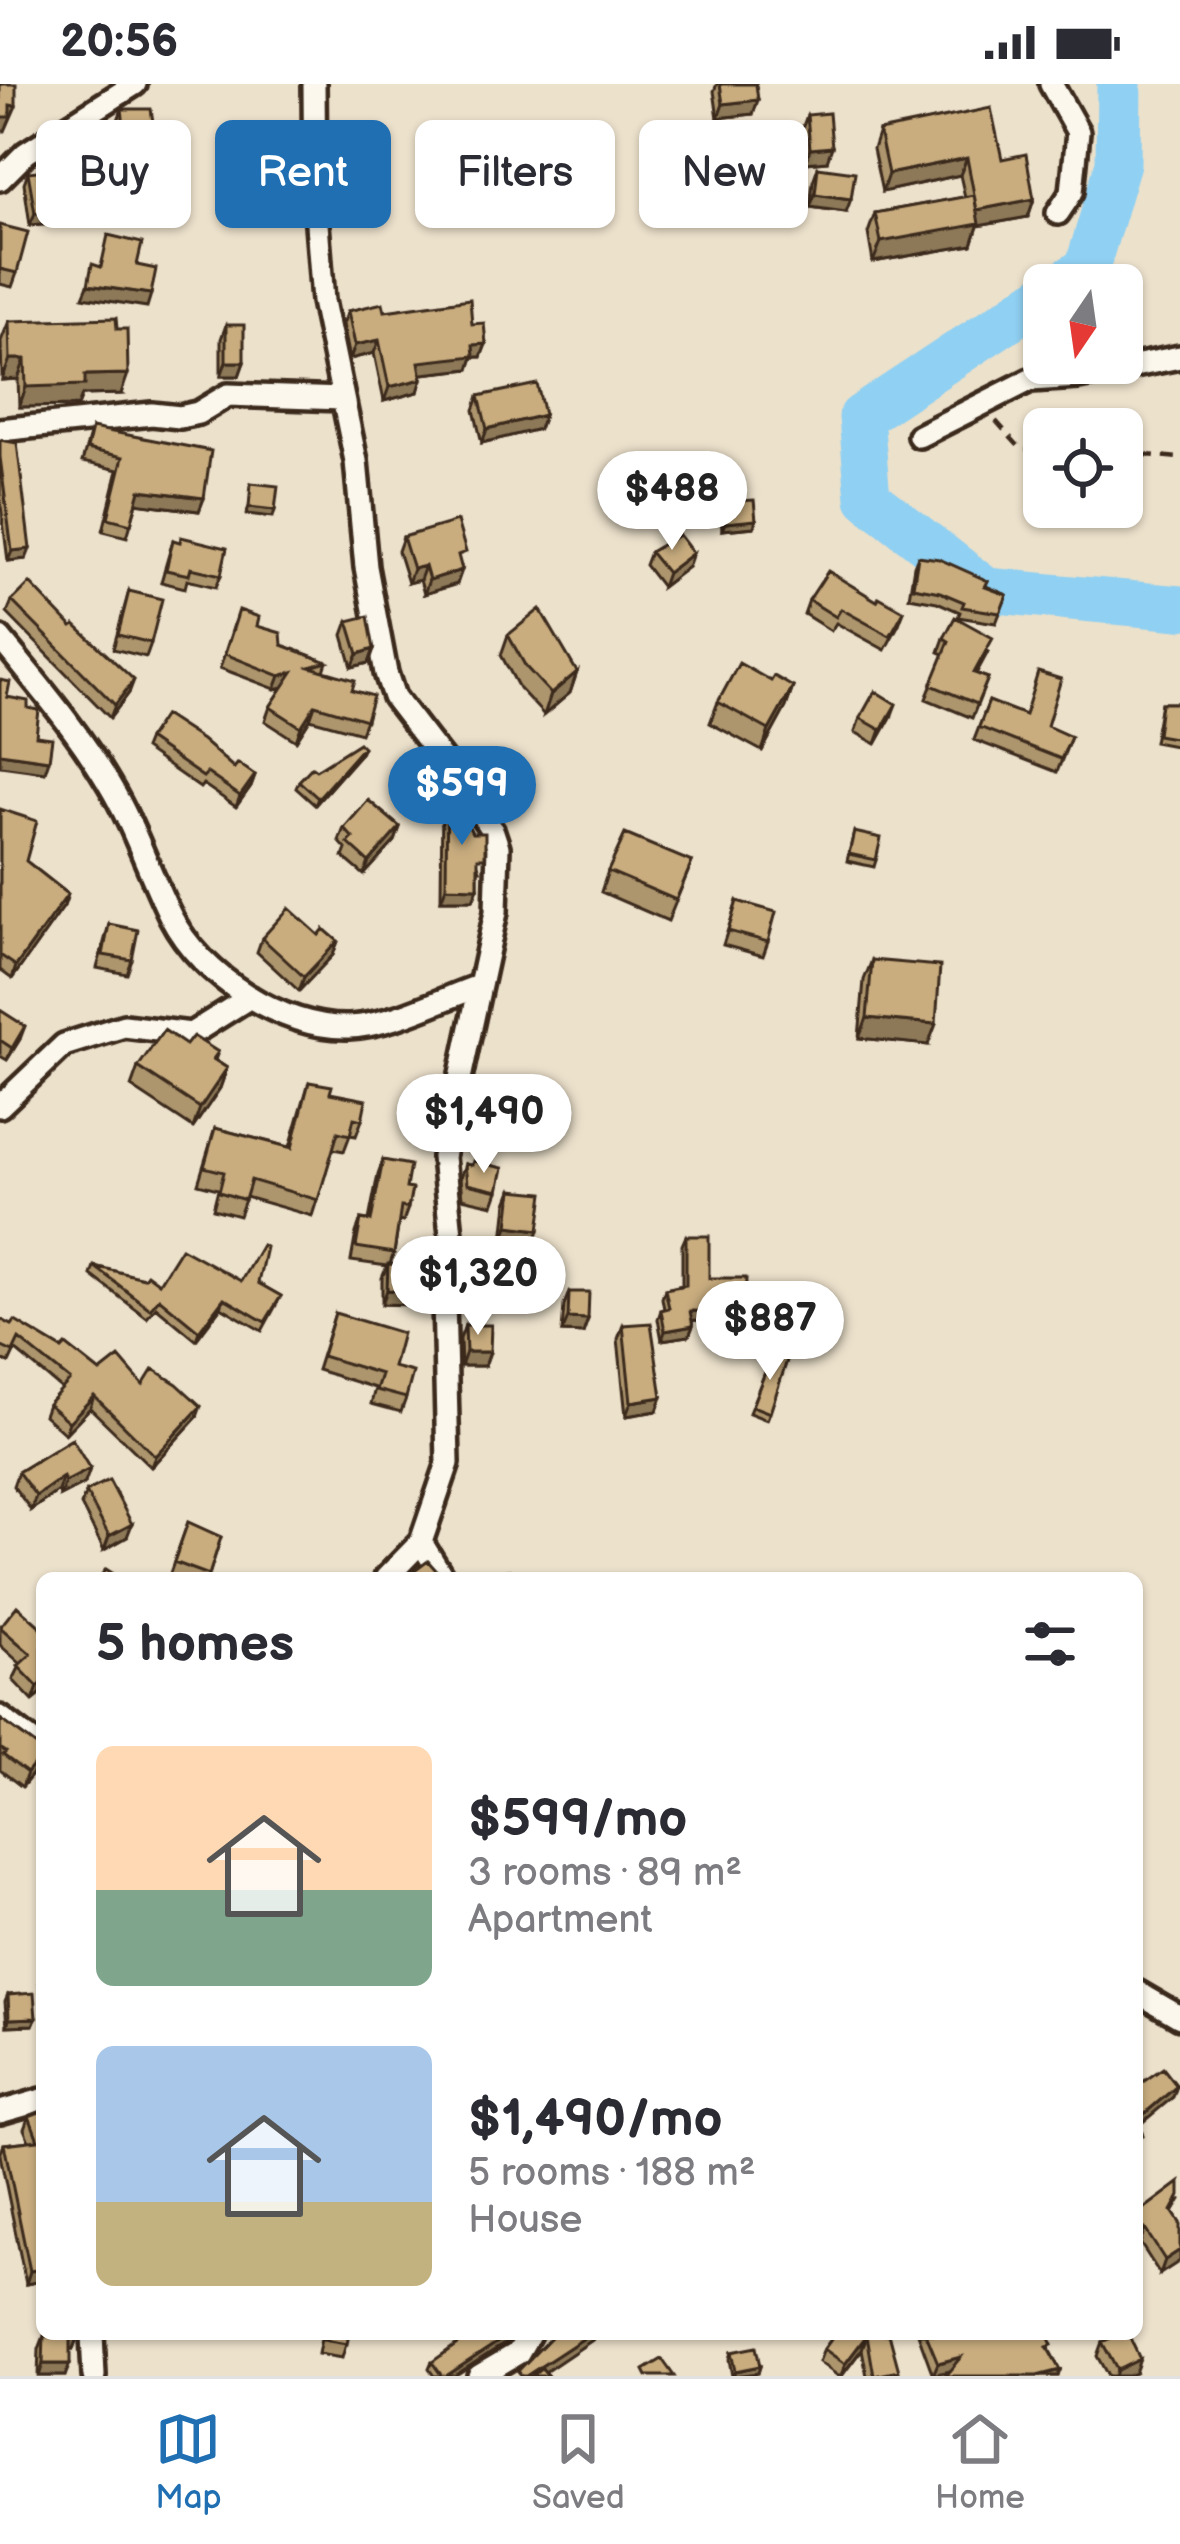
<!DOCTYPE html>
<meta charset="utf-8">
<style>
:root{--surface:#fff;--page:#f7f7f7;--text:#2b2b33;--muted:#7c7c81;--line:#e1e1e2;--accent:#1f6fb2}
body{margin:0;font-family:"Balsamiq Sans",sans-serif;background:var(--page);color:var(--text);height:100vh;display:flex;flex-direction:column;font-size:45px;white-space:nowrap}
*{box-sizing:border-box;margin:0}
p{font-size:39px;color:var(--muted)}
.icon{flex:none;width:66px;height:66px;fill:none;stroke:currentColor;stroke-width:2;stroke-linecap:round;stroke-linejoin:round}
.map{position:relative;flex:1;overflow:hidden}
.side{position:absolute;left:36px;top:1488px;width:1107px;height:768px;display:flex;flex-direction:column;background:var(--surface);border-radius:18px;box-shadow:0 3px 9px #0004}
.side>*{flex:none}
.top-card{position:absolute;left:36px;top:36px;width:1110px;height:108px;display:flex;gap:24px}
.needle{width:78px;rotate:193deg}
.tools{position:absolute;left:1023px;top:180px;display:grid;gap:24px}
.tools a{display:grid;place-items:center;width:120px;height:120px;border-radius:18px;background:var(--surface);box-shadow:0 3px 9px #0004;font-size:60px}
.price{position:absolute;translate:-50% -102px;padding:0 27px;border-radius:42px;background:#fff;color:#222;font-size:39px;line-height:78px;filter:drop-shadow(0 3px 6px #0008)}
.price::after{content:'';position:absolute;left:50%;top:72px;width:36px;height:27px;margin-left:-18px;background:inherit;clip-path:polygon(0 0,100% 0,50% 100%)}
.price.active{background:var(--accent);color:#fff}
ul{padding:0;list-style:none}
li{display:flex;align-items:center;gap:36px;height:300px;padding:0 60px}
li span{display:grid;place-items:center;flex:none;width:336px;height:240px;border-radius:18px;color:#555}
li>.icon{margin-inline-start:auto}
span .icon{width:144px;height:144px;fill:#fffc;stroke-width:1}
li b{font-size:51px}
h2{display:flex;justify-content:space-between;align-items:center;height:144px;padding:0 60px;font-size:51px}
.pill{padding:0 42px;border-radius:18px;background:var(--surface);box-shadow:0 3px 9px #0004;font-size:42px;line-height:108px}
.pill.active{background:var(--accent);color:#fff}
.status{display:flex;justify-content:space-between;align-items:center;height:84px;padding:0 60px;background:var(--surface);direction:ltr}
.status svg{height:33px;fill:currentColor}
.dock{display:flex;justify-content:space-around;align-items:center;height:168px;border-top:3px solid var(--line);background:var(--surface);font-size:33px;color:var(--muted)}
.dock a{display:grid;justify-items:center;gap:6px}
.dock .active{color:var(--accent)}
.map>svg:first-child{display:block}
.lines{fill:none;stroke-linecap:round;stroke-linejoin:round}
.river{stroke:#90d0f2;stroke-width:45}
.minor-casing{stroke:#3b2a1e;stroke-width:30}
.path{stroke:#3b2a1e;stroke-width:4.5;stroke-dasharray:12 9;stroke-linecap:butt}
.minor{stroke:#fbf7ec;stroke-width:21}
.wall{fill:#ad956d;stroke:#3b2a1e;stroke-width:3}
.shaded-wall{fill:#8d7959;stroke:#3b2a1e;stroke-width:3}
.building{fill:#c9ad7f;stroke:#3b2a1e;stroke-width:3}
</style>
<div class="status"><b>20:56</b><svg viewBox="0 0 49 12"><path d="M0 12V9h3v3zM5 12V6h3v6zM10 12V3h3v9zM15 12V0h3v12zM26 1h20v11H26zM47 4h2v5h-2z"/></svg></div>
<div class="map">
<svg width="1180" height="2292" viewBox="0 0 1180 2292">
<rect width="100%" height="100%" fill="#ece1cb"/>
<filter id="ink" filterUnits="userSpaceOnUse"><feTurbulence type="fractalNoise" baseFrequency=".00833" numOctaves="2"/><feDisplacementMap in="SourceGraphic" scale="24" xChannelSelector="R" yChannelSelector="G"/><feConvolveMatrix kernelMatrix="1 2 1 2 8 2 1 2 1" color-interpolation-filters="sRGB"/></filter>
<g filter="url(#ink)">
<g class="lines">
<path class="river" d="M1061 201 1087 184 1118 79 1119 0
M1044 212 861 333 868 414 986 506 1180 524"/>
<g class="minor-casing">
<path id="minor" d="M314 0 315 114 323 217 356 377 366 483 386 589 394 613 464 704 493 748 498 763 496 828 443 1073 452 1160 444 1215 448 1379 421 1458 386 1494
M1051 0 1078 48 1072 108 1058 129
M0 95 26 69 135 0
M0 346 152 330 180 333 198 329 228 311 343 315
M919 352 1030 296 1078 293 1180 273
M0 554C39 602 78 647 109 700 135 743 149 789 171 833 201 892 282 945 349 943 392 941 439 916 479 902
M0 1022 64 961 124 942 191 950 250 913
M421 1458 443 1494
M0 1633 42 1665
M1137 1908 1180 1933
M0 2028 42 2016
M92 2250 94 2292
M479 2292 518 2269 529 2250"/>
</g>
<path class="path" d="M996 337 1021 365 1044 366
M1122 369 1180 374"/>
<use href="#minor" class="minor"/>
</g>
<path class="wall" d="M717 0H756L753 30 718 34 714 7Z
M122 25 157 64 152 78 122 82 117 39Z
M807 31 827 77 805 79 802 45Z
M879 47 1002 75 1034 115 1028 133 978 142 972 161 873 178 868 149 875 129 965 113 960 91 882 108 873 65Z
M740 61 775 89 760 102 735 75Z
M818 83 846 128 810 123 813 97Z
M28 88 98 108 94 119 57 121 58 127 53 139 30 141 24 99Z
M0 141 17 189 12 203 0 200Z
M348 227H385L472 240 486 260 481 273H473L469 285 421 290 418 308 384 317 374 269 350 275 343 240Z
M9 237 121 310 82 311 78 322 19 323 18 295 2 296 1 257Z
M226 241 244 278 239 292H221V255Z
M479 312 544 331 539 345 482 359 474 326Z
M92 344 204 414 199 427 137 419 127 453 103 447 118 386 82 378Z
M0 356 26 475 8 477 0 414Z
M723 418 756 436 754 443 722 446 720 425Z
M403 453 461 482 457 500 424 510 420 496 408 499 398 467Z
M173 456 221 491 216 503 187 496 185 504 161 498Z
M650 468 688 483 662 503 645 481Z
M918 472 1007 511 996 539 958 533 960 528 937 518 909 513 914 482Z
M129 507 151 559 146 573 113 565Z
M809 516 877 517 904 527 899 540 885 566 836 539 831 547 804 530Z
M12 517 129 609 110 634 7 529Z
M348 537 369 579 352 583 343 551Z
M234 540 257 542 282 561 327 578 324 587 352 606 366 636 361 649 310 635 296 657 265 637 270 623 283 603 275 605 220 584Z
M508 551 577 588 570 609 544 631 519 604 501 571Z
M944 554 988 568 976 590 988 594 972 634 926 615 944 570 939 568Z
M771 597 793 603 786 623 762 667 710 639 718 618Z
M989 617 1071 653 1057 688 974 656Z
M1161 619H1180V663L1154 658Z
M891 633 876 660 855 648 860 634Z
M148 655 255 691 251 702 236 723 203 700 200 704 144 665Z
M360 670 315 721 296 704 299 697 316 686Z
M447 699 480 786H478V804L473 816H441L442 712Z
M0 725 26 777 68 810 64 822 12 895 0 886Z
M400 743 395 757 364 791 343 773 346 765 339 757 344 744Z
M854 748 876 776 874 783 847 777Z
M692 778 668 837 601 808 608 787Z
M737 817 768 858 763 872 723 861Z
M109 840 132 876 127 890 97 884Z
M319 851 338 857 333 871 299 907 257 868 262 854Z
M872 876 928 961 859 954 864 896Z
M0 926 20 955 7 976 0 972Z
M186 961 218 968 215 976 227 984 220 1004 193 1044 131 1003 138 983Z
M309 998 330 1009 362 1036 356 1052 350 1051 344 1067 333 1065 312 1132 246 1113 239 1132 213 1125 218 1105 198 1100 215 1044 290 1063Z
M383 1076 406 1104 408 1124 403 1138 399 1137 394 1169 390 1180 412 1221 382 1220V1194L387 1182 351 1177 356 1149 361 1135 369 1136 378 1090Z
M465 1080 498 1107 493 1121 462 1114 460 1094Z
M512 1106 534 1160 503 1156 507 1119Z
M686 1152 709 1194 742 1237 691 1236 693 1242 689 1252 662 1256 658 1235 661 1226 664 1225 662 1214 665 1205 682 1201V1161Z
M94 1182 159 1199 241 1197 258 1199 281 1212 262 1247 221 1223 196 1256 156 1223 147 1234 91 1191Z
M569 1208 588 1235 583 1249 562 1248 564 1221Z
M335 1229 393 1283 406 1314 401 1328 371 1320 375 1304 317 1286Z
M0 1235 100 1288 143 1301 197 1333 151 1383 90 1324 65 1350 44 1331 48 1320 62 1305 15 1266 9 1279 0 1275Z
M465 1241 485 1282H461L460 1255Z
M623 1241 657 1327 626 1332 618 1255Z
M773 1268 788 1273 767 1336 749 1329Z
M72 1355 85 1399 60 1412 58 1407 31 1426 13 1402 18 1388Z
M86 1408 127 1453 104 1466 81 1421Z
M188 1438 221 1453 208 1494H175L169 1492Z
M0 1541 42 1544V1610L33 1617 13 1596 21 1580 0 1561Z
M0 1635 42 1666 39 1682 22 1703 0 1686Z
M42 1889V1921L39 1897Z
M8 1911 36 1934 33 1941 7 1942 5 1918Z
M42 2027V2197L26 2200 0 2071 4 2060 29 2057 24 2045 29 2032Z
M1180 2117 1173 2129 1180 2139 1160 2190 1140 2159 1137 2161V2130Z
M47 2250H78L73 2265H70L65 2292H38L39 2265 44 2252Z
M322 2250H349L342 2274 318 2270Z
M835 2250H889L897 2292H867L862 2265 842 2292H838L819 2278 824 2265Z
M918 2250H1047L1050 2267 1060 2286 1058 2292H945L949 2287 933 2291Z
M507 2258 454 2292H434L429 2285 432 2278Z
M1102 2258 1135 2289 1128 2292H1108L1097 2272Z
M731 2268 760 2282 758 2289 732 2292 729 2275Z"/>
<path class="shaded-wall" d="M758 16 753 30 718 34 723 20Z
M10 21 16 22 5 47H0V33Z
M832 63 827 77 805 79 810 65Z
M157 64 152 78 122 82 127 68Z
M967 74 960 91 882 108 888 90Z
M780 75 775 89 760 102 765 88Z
M98 108 94 119 51 121 55 109Z
M815 110 851 115 846 128 810 123Z
M1034 115 1028 133 978 142 972 161 873 178 881 158 977 126Z
M58 127 53 139 30 141 35 129Z
M88 201 151 210 147 223 83 213Z
M379 256 374 269 350 275 355 261Z
M486 260 481 273H473L469 285 414 291 419 278 473 261Z
M10 275H25L18 295 2 296Z
M226 278H244L239 292H221Z
M128 290 121 310 82 311 78 322 19 323 26 303 85 291Z
M422 295 418 308 384 317 389 303Z
M544 331 539 345 482 359 487 345Z
M140 406 204 414 199 427 135 419Z
M249 423 275 426 273 433 246 430Z
M756 436 754 443 722 446 725 439Z
M30 465 26 475 8 477 12 467Z
M693 469 688 483 662 503 667 489Z
M425 482 420 496 408 499 413 485Z
M462 486 457 500 424 510 429 496Z
M374 565 369 579 352 583 358 570Z
M293 588 288 602 275 605 280 592Z
M577 588 570 609 544 631 551 610Z
M134 596 129 609 110 634 115 621Z
M793 603 786 623 762 667 769 646Z
M896 620 891 633 876 660 881 646Z
M315 621 310 635 296 657 301 643Z
M363 663 360 670 315 721 318 714Z
M0 669 49 676 45 688 0 682Z
M255 691 251 702 236 723 240 712Z
M400 743 395 757 364 791 369 778Z
M446 803 478 804 473 816H441Z
M68 810 64 822 12 895 16 882Z
M338 857 333 871 299 907 304 893Z
M867 934 936 940 928 961 859 954Z
M25 942 20 955 7 976 12 964Z
M227 984 220 1004 193 1044 200 1024Z
M508 1142 539 1146 534 1160 503 1156Z
M463 1202 489 1203 487 1210 461 1209Z
M387 1206 417 1207 412 1221 382 1220Z
M224 1214 221 1223 196 1256 199 1247Z
M690 1227 745 1228 742 1237 686 1236Z
M568 1234 588 1235 583 1249 562 1248Z
M693 1242 689 1252 662 1256 665 1247Z
M466 1268H490L485 1282H461Z
M94 1312 90 1324 65 1350 69 1338Z
M662 1313 657 1327 626 1332 631 1318Z
M201 1322 197 1333 151 1383 155 1372Z
M90 1385 85 1399 60 1412 65 1398Z
M63 1393 58 1407 31 1426 36 1412Z
M132 1440 127 1453 104 1466 109 1452Z
M42 1599 41 1609 33 1617 38 1603Z
M42 1671 39 1682 22 1703 27 1689Z
M36 1934 33 1941 7 1942 9 1935Z
M1177 2002 1173 2013 1137 2043 1138 2035Z
M1145 2145 1140 2159 1137 2161V2150Z
M1180 2166V2177L1160 2190 1165 2176Z
M42 2185V2197L26 2200 30 2187Z
M510 2250 507 2258 454 2292H446Z
M590 2250H596L594 2255 539 2292H526Z
M70 2251H78L73 2265 65 2264Z
M867 2251 862 2265 841 2292 845 2280Z
M961 2273 957 2285 933 2291 938 2279Z
M1140 2275 1135 2289 1128 2292H1115L1117 2286Z
M43 2280H70L65 2292H39Z
M760 2282 758 2289 733 2292 735 2287Z
M1060 2286 1058 2292H1037Z"/>
<path class="building" d="M0 0H16V22L10 21V33H0Z
M720 0H756L758 16 723 20Z
M991 24 1002 75 1026 70 1034 115 977 126 967 74 888 90 879 47Z
M122 25H151L157 64 127 68Z
M829 29 832 63 810 65 807 31Z
M755 48 780 75 765 88 740 61Z
M97 80 98 108 55 109 58 127 35 129 28 88Z
M818 83 855 88 851 115 815 110Z
M974 111 979 140 881 158 875 129Z
M0 141 28 148 17 189 0 185Z
M108 151 142 159 137 181 156 185 151 210 88 201 92 180 101 183Z
M470 215 472 240 484 239 486 260 473 261 474 272 419 278 422 295 389 303 379 256 355 261 348 227 383 219 385 227Z
M116 234 117 245H127L128 290 85 291V301L26 303 25 275H10L9 237Z
M226 241H244V278H226Z
M537 300 544 331 487 345 479 312Z
M92 344 211 367 204 414 140 406 131 440 108 434 123 373 87 365Z
M0 356 17 359 30 465 12 467 0 373Z
M251 399 278 402 275 426 249 423Z
M754 416 756 436 725 439 723 418Z
M457 437 466 468 458 471 462 486 429 496 425 482 413 485 403 453Z
M679 451 693 469 667 489 650 468Z
M181 453 227 464 221 491 191 484 189 491 166 486 173 456 180 458Z
M918 472 939 475 988 497 985 503 1007 511 1000 529 962 523 964 518 940 508 913 503Z
M828 487 877 517 879 513 904 527 890 552 841 525 836 533 809 516Z
M30 499 72 543 75 541 134 596 115 621 12 517Z
M129 507 162 515 151 559 118 551Z
M540 525 577 588 551 610 526 583 508 551Z
M239 526 259 533 257 542 281 549 282 561 327 578 310 583 355 596 352 606 373 612 366 636 315 621 301 643 270 623 293 588 280 592 225 570Z
M368 532 374 565 358 570 348 537Z
M955 533 993 554 974 589 988 594 977 620 931 601 949 557 944 554Z
M739 579 771 597 774 592 793 603 769 646 718 618Z
M1038 588 1061 595 1047 642 1071 653 1061 675 979 643 989 617 1025 631Z
M0 596 10 598 7 613 28 617V624L39 626 36 652 52 654 49 676 0 669Z
M875 607 896 620 881 646 860 634Z
M1161 619H1180V655L1157 651Z
M164 631 202 656 234 684 238 679 255 691 240 712 207 689 203 693 148 655Z
M359 659 363 663 318 714 299 697 312 683 316 686Z
M447 699 472 749H485V774H478V804L446 803Z
M368 716 400 743 369 778 348 759 353 754 344 744Z
M0 725 37 737 26 777 68 810 16 882 0 871Z
M854 748 881 754 876 776 849 770Z
M625 750 692 778 676 816 608 787Z
M737 817 776 828 768 858 728 847Z
M289 824 319 851 324 845 338 857 304 893 262 854Z
M109 840 138 846 132 876 103 871Z
M872 876 940 882 936 940 867 934Z
M0 926 25 942 12 964 0 956Z
M164 946 186 961 193 952 218 968 213 975 227 984 200 1024 138 983Z
M309 998 332 1002 330 1009 366 1016 362 1036 354 1034 350 1051 338 1048 318 1116 251 1096 245 1116 219 1108 224 1088 204 1083 215 1044 292 1064Z
M383 1076 410 1081 406 1104 412 1105 408 1124 401 1123 394 1169 356 1163 361 1135 371 1137Z
M473 1077 503 1084 498 1107 467 1100 465 1080 472 1081Z
M512 1106 544 1109 539 1146 508 1142Z
M686 1152H709V1194H746L745 1228 690 1227 693 1242 665 1247 661 1226 669 1224 665 1205 686 1201Z
M262 1161 266 1163 258 1199 281 1212 265 1238 224 1214 199 1247 159 1214 150 1225 94 1182 144 1194 147 1190 159 1199 181 1164 241 1197Z
M466 1179 490 1180 489 1203 463 1202Z
M388 1180 417 1181V1207L387 1206Z
M569 1208H589L588 1235 568 1234Z
M335 1229 402 1249 393 1283 413 1288 406 1314 376 1306 381 1290 322 1272Z
M0 1235 12 1241 15 1237 62 1265 66 1261 100 1288 119 1273 143 1301 153 1285 177 1300 201 1322 155 1372 94 1312 69 1338 48 1320 70 1296 19 1255 13 1268 0 1262Z
M651 1239 662 1313 631 1318 623 1241Z
M465 1241H491L490 1268H466Z
M773 1268 788 1273 770 1329 752 1322Z
M72 1355 90 1385 65 1398 63 1393 36 1412 18 1388Z
M109 1396 132 1440 109 1452 86 1408Z
M188 1438 221 1453 209 1491 174 1478Z
M428 1477 443 1494H405Z
M106 1485 120 1494H99Z
M510 1486 511 1494H481L480 1489Z
M17 1522 42 1544V1599L38 1603 18 1582 31 1570 0 1543Z
M0 1635 42 1666V1671L27 1689 3 1671 6 1668 0 1664Z
M34 1909 36 1934 9 1935 8 1911Z
M1163 1984 1177 2002 1138 2035 1143 2052 1137 2054V2002Z
M42 2027V2185L30 2187 4 2060 38 2056 29 2032Z
M1180 2098V2112L1172 2127 1180 2139V2166L1165 2176 1145 2145 1137 2150V2130Z
M52 2250H78L70 2251V2280H43L44 2252H52Z
M324 2250H349L347 2260 323 2256Z
M471 2250H510L446 2292H442L432 2278Z
M554 2250H590L526 2292H522L518 2287Z
M835 2250H889L899 2287 874 2292 867 2251 845 2280 824 2265Z
M926 2250H1047L1052 2261 1047 2263 1060 2286 1037 2292H945L961 2273 938 2279Z
M1120 2250H1128L1140 2275 1117 2286 1102 2258Z
M756 2263 760 2282 735 2287 731 2268Z
M662 2275 674 2292H647L644 2286Z
M542 2284 548 2292H532Z"/>
</g>
</svg>
<div class="tools">
<a><svg class="needle" viewBox="-14 -14 28 28"><path d="M0-13l5 13h-10z" fill="#e53935"/><path d="M0 13l5-13h-10z" fill="#7c7c81"/></svg></a>
<a><svg class="icon" aria-label="locate" viewBox="0 0 24 24"><circle cx="12" cy="12" r="6"/><path d="M12 2v4M12 18v4M2 12h4M18 12h4"/></svg></a>
</div>
<b class="price" style="left:672px;top:469px">$488</b>
<b class="price active" style="left:462px;top:764px">$599</b>
<b class="price" style="left:484px;top:1092px">$1,490</b>
<b class="price" style="left:478px;top:1254px">$1,320</b>
<b class="price" style="left:770px;top:1299px">$887</b>
<div class="top-card">
<a class="pill">Buy</a>
<a class="pill active">Rent</a>
<a class="pill">Filters</a>
<a class="pill">New</a>
</div>
<section class="side">
<h2>5 homes<svg class="icon" aria-label="filters" viewBox="0 0 24 24"><path d="M4 7h16M4 17h16"/><circle cx="9" cy="7" r="2"/><circle cx="15" cy="17" r="2"/></svg></h2>
<ul>
<li><span style="background:linear-gradient(#ffd9b3 60%,#7fa58c 0)"><svg class="icon" aria-label="home" viewBox="0 0 24 24"><path d="M3 11l9-7 9 7M6 9v11h12V9"/></svg></span><div><b>$599/mo</b><p>3 rooms · 89 m²</p><p>Apartment</p></div></li>
<li><span style="background:linear-gradient(#a9c7e8 65%,#c2b280 0)"><svg class="icon" aria-label="home" viewBox="0 0 24 24"><path d="M3 11l9-7 9 7M6 9v11h12V9"/></svg></span><div><b>$1,490/mo</b><p>5 rooms · 188 m²</p><p>House</p></div></li>
</ul>
</section>
</div>
<nav class="dock">
<a class="active"><svg class="icon" aria-label="map" viewBox="0 0 24 24"><path d="M3 6l6-2 6 2 6-2v14l-6 2-6-2-6 2zM9 4v14M15 6v14"/></svg>Map</a>
<a><svg class="icon" aria-label="saved" viewBox="0 0 24 24"><path d="M7 4h10v16l-5-4-5 4z"/></svg>Saved</a>
<a><svg class="icon" aria-label="home" viewBox="0 0 24 24"><path d="M3 11l9-7 9 7M6 9v11h12V9"/></svg>Home</a>
</nav>
